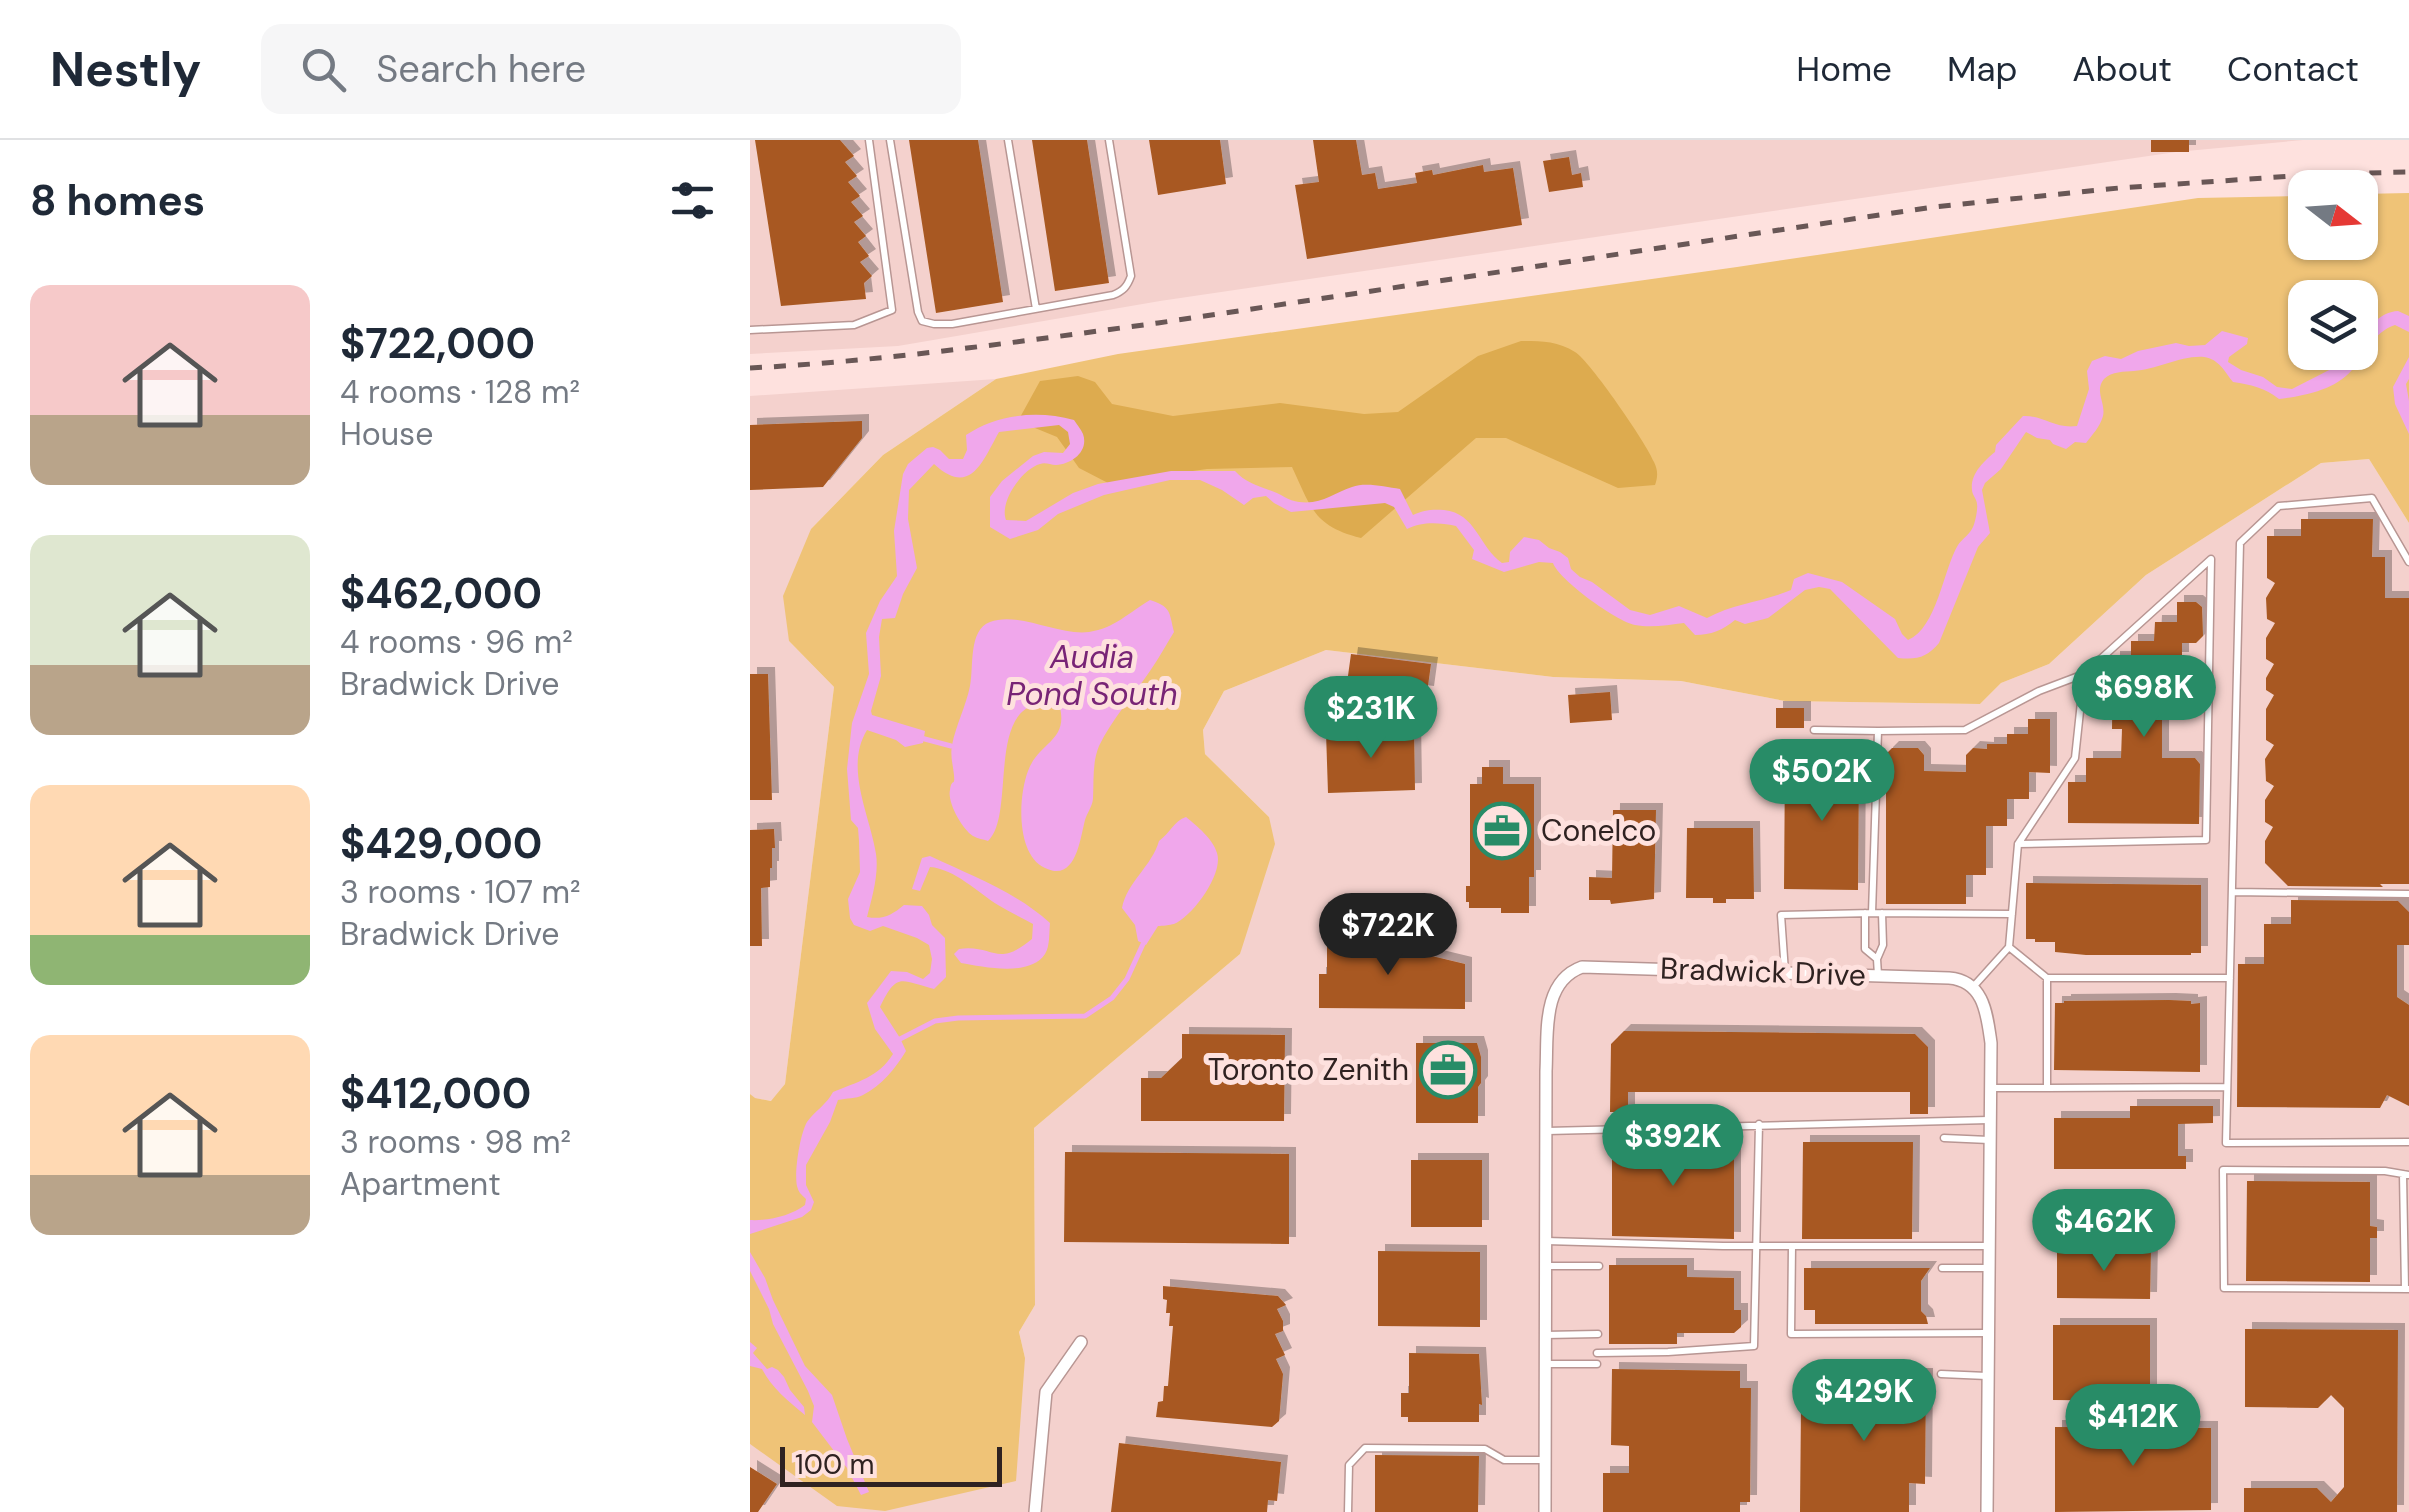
<!DOCTYPE html>
<meta charset="utf-8">
<style>
:root{--surface:#fff;--page:#f6f6f7;--text:#1f2937;--muted:#747a83;--line:#e0e1e3;--accent:#288c67}
body{margin:0;font-family:"DM Sans",sans-serif;background:var(--page);color:var(--text);height:100vh;display:flex;flex-direction:column;font-size:38px;white-space:nowrap}
*{box-sizing:border-box;margin:0}
p{font-size:32px;color:var(--muted)}
.icon{flex:none;width:55px;height:55px;fill:none;stroke:currentColor;stroke-width:2;stroke-linecap:round;stroke-linejoin:round}
.map{position:relative;flex:1;overflow:hidden}
.drawer{display:flex;flex-direction:column;background:var(--surface);width:750px}
.drawer>*{flex:none}
.needle{width:65px;rotate:107deg}
.tools{position:absolute;left:1538px;top:30px;display:grid;gap:20px}
.tools a{display:grid;place-items:center;width:90px;height:90px;border-radius:20px;background:var(--surface);box-shadow:0 2px 8px #0004;font-size:50px}
.scale{position:absolute;left:30px;bottom:25px;width:222px;box-sizing:border-box;padding-left:10px;border:5px solid #2f2221;border-top:0;font-size:28px;line-height:35px;white-space:nowrap;color:#2f2221;-webkit-text-stroke:8px #fee1de;paint-order:stroke}
.price{position:absolute;translate:-50% -85px;padding:0 22px;border-radius:35px;background:var(--accent);color:#fff;font-size:32px;line-height:65px;filter:drop-shadow(0 2px 5px #0008)}
.price::after{content:'';position:absolute;left:50%;top:60px;width:30px;height:22px;margin-left:-15px;background:inherit;clip-path:polygon(0 0,100% 0,50% 100%)}
.price.on{background:#222;color:#fff}
ul{padding:0;list-style:none}
li{display:flex;align-items:center;gap:30px;height:250px;padding:0 30px}
li span{display:grid;place-items:center;flex:none;width:280px;height:200px;border-radius:20px;color:#555}
li>.icon{margin-inline-start:auto}
span .icon{width:120px;height:120px;fill:#fffc;stroke-width:1}
li b{font-size:42px}
h2{display:flex;justify-content:space-between;align-items:center;height:120px;padding:0 30px;font-size:42px}
header{display:flex;align-items:center;gap:60px;box-sizing:border-box;height:140px;padding:0 50px;background:var(--surface);border-bottom:2px solid var(--line)}
header strong{font-size:48px}
nav{display:flex;gap:55px;margin-inline-start:auto;font-size:35px}
.search{width:700px;height:90px;background:var(--page);display:flex;align-items:center;gap:25px;box-sizing:border-box;padding:0 35px;border-radius:20px;color:var(--muted);font-size:38px}
main{display:flex;flex:1;min-height:0}
.map>svg:first-child{display:block}
.built{fill:#f4d1cd}
.green{fill:#efc377;fill-rule:evenodd}
.forest{fill:#ddab4f}
.water{fill:#f0a7eb}
.lines{fill:none;stroke-linecap:round;stroke-linejoin:round}
.stream{stroke:#f0a7eb;stroke-width:5}
.building{fill:#a85920;filter:url(#shadow)}
.lane-casing{stroke:#b89693;stroke-width:9}
.street-casing{stroke:#b89693;stroke-width:14}
.lane{stroke:#fff;stroke-width:6}
.street{stroke:#fff;stroke-width:11}
.rail{stroke:#695756;stroke-width:5;stroke-dasharray:12 12;stroke-linecap:butt}
.labels{text-anchor:middle;stroke-width:10;stroke-linejoin:round;paint-order:stroke}
.poi-label{font-size:30px;fill:#2f2221;stroke:#fee1de;text-anchor:start}
.street-label{font-size:30px;fill:#2f2221;stroke:#fee1de}
.water-label{font-size:32px;font-style:italic;fill:#782476;stroke:#fee1de}
</style>
<header>
<strong>Nestly</strong>
<div class="search"><svg class="icon" aria-label="search" viewBox="0 0 24 24"><circle cx="10" cy="10" r="6"/><path d="M15 15l6 6"/></svg>Search here</div>
<nav><a>Home</a><a>Map</a><a>About</a><a>Contact</a></nav>
</header>
<main>
<section class="drawer">
<h2>8 homes<svg class="icon" aria-label="filters" viewBox="0 0 24 24"><path d="M4 7h16M4 17h16"/><circle cx="9" cy="7" r="2"/><circle cx="15" cy="17" r="2"/></svg></h2>
<ul>
<li><span style="background:linear-gradient(#f6c9c9 65%,#b9a48a 0)"><svg class="icon" aria-label="home" viewBox="0 0 24 24"><path d="M3 11l9-7 9 7M6 9v11h12V9"/></svg></span><div><b>$722,000</b><p>4 rooms · 128 m²</p><p>House</p></div></li>
<li><span style="background:linear-gradient(#dfe7d0 65%,#b9a48a 0)"><svg class="icon" aria-label="home" viewBox="0 0 24 24"><path d="M3 11l9-7 9 7M6 9v11h12V9"/></svg></span><div><b>$462,000</b><p>4 rooms · 96 m²</p><p>Bradwick Drive</p></div></li>
<li><span style="background:linear-gradient(#ffd9b3 75%,#8fb573 0)"><svg class="icon" aria-label="home" viewBox="0 0 24 24"><path d="M3 11l9-7 9 7M6 9v11h12V9"/></svg></span><div><b>$429,000</b><p>3 rooms · 107 m²</p><p>Bradwick Drive</p></div></li>
<li><span style="background:linear-gradient(#ffd9b3 70%,#b9a48a 0)"><svg class="icon" aria-label="home" viewBox="0 0 24 24"><path d="M3 11l9-7 9 7M6 9v11h12V9"/></svg></span><div><b>$412,000</b><p>3 rooms · 98 m²</p><p>Apartment</p></div></li>
</ul>
</section>
<div class="map">
<svg width="1659" height="1372" viewBox="0 0 1659 1372">
<defs>
<filter id="shadow"><feDropShadow dx="7" dy="-7" stdDeviation="0" flood-color="#0004"/></filter>
</defs>
<rect width="100%" height="100%" fill="#fee1de"/>
<path class="built" d="M0 0H1553L1426 12 410 161 148 206 0 214Z
M246 239 133 315 61 389 39 501 84 547 35 944 22 961 4 958 0 954V256Z
M1619 319 1659 383V1372H0V1304L9 1309 275 1218 269 1192 285 1165 284 988 490 814 519 677 455 614 453 590 474 551 576 510 803 537 931 541 1035 561 1230 564 1251 543 1299 524 1396 435 1571 323Z"/>
<path class="green" d="M1659 53V383L1619 319 1571 323 1396 435 1299 524 1251 543 1230 564 1035 561 931 541 803 537 576 510 474 551 453 590 455 614 519 677 525 704 490 814 284 988 285 1165 269 1192 275 1218 266 1341 135 1371 87 1366 0 1304V954L5 958 21 961 35 944 84 547 39 501 33 456 61 389 133 315 246 239 368 214 987 127 1448 58 1555 56V102H1610V54ZM1555 158H1610V212H1555Z"/>
<path class="forest" d="M771 201C791 201 808 201 825 212 840 221 897 304 904 322 908 330 908 337 905 345L868 348 756 298H726L611 398C563 386 561 367 542 327L457 329 358 343 329 328 307 297 268 281 290 241 328 236 345 242 362 264 423 276 530 263 614 274 648 272 728 216Z"/>
<path class="water" d="M1648 171 1659 176V192L1645 185C1623 192 1616 214 1602 230 1585 250 1554 256 1529 259 1514 247 1501 245 1483 242 1475 232 1469 219 1454 217 1432 215 1406 230 1384 231 1374 232 1362 231 1354 239 1344 251 1356 263 1353 276 1350 287 1342 295 1336 303L1325 302 1316 309 1303 304 1300 300 1287 298 1276 292 1251 329 1235 343 1232 350 1240 393 1228 407 1189 503C1177 517 1168 520 1148 518L1080 449 1069 447 1055 450 1018 478 995 484 985 480C973 490 961 495 945 495L934 483C918 485 901 488 885 485 866 481 809 440 803 423L789 422 754 432 722 419 724 410 706 386C689 383 674 381 657 389L644 367 635 363 541 372 524 363 516 356 503 358 494 365 472 350 450 340H420L354 355 308 374 288 390 260 399 240 387V357L252 341 283 316 294 312 313 313 320 304 318 292 309 285 249 292C233 320 221 358 184 324L159 350 158 379 167 428 153 454 145 478 132 479 129 497 131 536 121 571 122 575 175 591 173 603 155 607 146 600 117 590C94 628 120 675 126 714 129 734 122 758 117 777 133 780 142 775 154 765L172 766 179 775 182 785 195 798 196 837 184 849C150 840 147 832 130 867L150 898 156 911C145 929 132 945 113 955 106 959 96 958 88 960L80 982 56 1025V1045L64 1062 61 1070 52 1077 0 1094V1080C17 1081 41 1076 55 1065L56 1059C50 1053 49 1053 47 1046 44 1032 50 994 57 982 65 971 77 964 83 952 107 942 129 937 143 914L125 889 117 863 141 831 157 832 173 839 180 833 182 819 179 805 167 798 133 786 120 791 104 785 100 778 98 759 110 732 109 701 108 688 101 680 97 629 102 583 119 534 116 493 130 461 147 436 144 391 153 334 158 324 177 308 183 307 190 310 199 319H213L217 310 216 295C247 274 288 270 324 280 327 285 331 289 333 294 339 311 322 324 306 325 300 325 296 322 290 324 272 329 249 362 256 380L276 381 323 353 348 344 421 331H485C495 342 506 345 519 350 530 353 538 361 549 362 572 365 583 353 602 347 616 342 635 347 650 349L663 375C673 370 682 369 694 370 726 373 729 407 752 423L759 422 760 412 774 397 789 400 799 408 810 412 818 418 821 429 830 437 842 442 880 470 900 475 929 466 957 478C984 463 1013 462 1041 450L1044 439 1058 433 1092 442 1145 479 1152 494 1158 500C1187 488 1193 430 1208 405 1212 399 1220 394 1223 387 1225 383 1228 369 1227 364 1227 359 1222 355 1222 350 1220 334 1234 321 1245 312L1246 305 1273 276C1293 275 1304 289 1327 286L1339 249 1337 231 1342 221 1355 216 1371 219 1388 211 1426 203 1439 206 1455 205 1472 191 1498 198 1497 204 1479 217 1478 222 1491 230 1513 237 1527 247 1542 249 1587 226 1598 213 1610 212V198C1621 185 1631 172 1648 171Z
M1659 217V239L1656 244 1659 261V294L1645 264 1643 247Z
M400 460C421 467 419 471 424 492 416 505 409 518 400 531 383 556 362 579 349 606 342 623 344 641 343 659 342 667 337 673 335 680 330 699 326 743 295 728 266 715 268 657 278 631 288 603 318 601 310 568 303 563 296 562 287 564 238 575 265 676 238 701 233 699 228 699 223 696 212 689 197 662 200 650 202 637 205 648 204 635 203 625 200 616 202 605 206 585 216 566 220 546 224 527 218 490 240 482 268 471 308 496 339 492 365 488 378 473 400 460Z
M436 677C447 686 463 699 467 713 474 734 442 777 424 784 420 785 412 786 408 786L396 805 388 801 385 785 372 768C377 742 402 726 409 701 420 693 424 681 436 677Z
M180 716C222 736 266 752 300 783 299 793 300 806 295 814 280 837 234 827 211 823L204 814 209 809C244 804 246 829 282 799L283 784C272 778 260 772 248 765 227 752 205 729 180 727L170 751 162 749 172 718Z
M0 1112 15 1138 23 1160 55 1226 82 1255 97 1299 119 1352 111 1355 97 1328 62 1282 64 1266 58 1251 23 1184 19 1169 0 1131Z
M0 1202 7 1208 3 1213 17 1229 22 1227 28 1230 34 1237 40 1250 54 1267 55 1275C39 1262 21 1247 12 1229L0 1226Z"/>
<g class="lines">
<path class="stream" d="M171 598 201 606
M148 900 185 881 208 878 335 876 362 858 377 839 393 804"/>
</g>
<path class="building" d="M5 0H90L104 16 95 22 107 36 98 42 110 56 101 62 113 76 104 82 116 96 108 102 119 116 110 122 122 136 114 143 116 159 31 166Z
M159 0H228L253 162 186 173Z
M282 0H337L359 143 305 151Z
M399 0H470L476 44 408 55Z
M563 0H606L612 35 625 33 628 49 667 43 665 33 682 30 683 35 733 25 734 32 763 28 772 85 557 119 545 45 569 42Z
M1401 0H1439V12H1401Z
M819 17 822 35 831 33 833 47 799 52 793 21Z
M112 281V298L73 347 0 350V285Z
M1551 379H1623L1622 417H1635V458H1659V744H1630L1633 747 1538 746 1515 723V701L1523 687 1515 682V660L1524 646 1516 641 1515 619 1524 605 1516 600V569L1524 555 1516 550V538L1524 524 1516 519V498L1525 483 1517 479 1516 458 1525 443 1517 438V396H1551Z
M1427 462H1446L1452 467 1453 496 1446 503H1432V519H1412V544H1432V576H1412V618H1445L1450 624 1449 684 1318 683V642H1336V618H1371L1372 589H1362L1363 518H1381V501H1404L1405 482H1427Z
M601 514 681 524 677 553 597 543Z
M0 534H18L22 660H0Z
M860 552 862 580 820 583 818 555Z
M1026 568H1054V588H1026Z
M1278 579H1300V633L1279 632V659H1257V686H1236V735H1216V764H1136V614L1142 608H1168L1174 615V631L1216 632V615L1223 608 1237 609V604H1257V594H1278Z
M664 589 665 650 578 653 576 592Z
M1035 618 1109 619 1108 750 1034 749Z
M732 627H753V644H784V737H779V773H751V768H719V762H716V746H720V644H732Z
M863 670H906L904 759 861 764 860 760H839V737L862 738Z
M937 688H1003L1004 759H976V763H963V758H936Z
M24 689 25 708H22V728H20V747L11 748 12 806H0V690Z
M1276 743 1451 745V813H1441V815H1336L1305 812V802H1285V799H1276Z
M1541 760 1648 761 1659 772V805H1647V857L1659 865V966L1637 955 1630 968 1487 967 1488 824H1514V784H1541Z
M582 792 715 824V869L569 868V834H577V796Z
M1419 860 1441 861V864L1450 863V932L1304 930 1305 863H1314V861Z
M874 891 1165 894 1178 907V974H1160V952H878V972H860L861 904Z
M432 894 535 895 534 981H391V938H411L432 918Z
M666 903H727L731 917V943L728 947V983H666Z
M1380 966H1463V983L1428 984V1016H1436V1029H1304V978H1380Z
M872 1001H984V1099L862 1096V1003H872Z
M1053 1002H1163L1162 1099H1052Z
M315 1012 539 1014V1104L314 1102Z
M661 1020H732V1087H661Z
M1497 1041 1620 1042V1086L1627 1087V1098H1620V1142L1496 1141Z
M1307 1109H1401L1400 1159 1307 1158Z
M628 1111 730 1112V1187L628 1186Z
M859 1125H937V1137L984 1138V1170H991V1187L984 1193H927V1204H859Z
M1054 1128H1180L1171 1141V1171L1176 1176 1178 1184H1065V1170H1054Z
M413 1146 528 1156 536 1165 527 1169 533 1181V1191L525 1194 535 1215 526 1219 533 1234 529 1281 522 1287 406 1277 408 1262 413 1261 414 1246H418L423 1186H419L420 1173H416L417 1160 413 1159Z
M1303 1185H1400V1261L1303 1260Z
M1495 1189 1648 1190 1647 1372H1494V1348H1567L1581 1362 1594 1347V1268L1581 1255 1568 1268 1495 1267Z
M659 1213 729 1214 732 1265 729 1264V1282H658V1277H651V1253H659Z
M862 1229 990 1231V1248H1001L1000 1362H990V1372H853V1333H879V1306L861 1305Z
M1079 1235H1176L1175 1344 1159 1343V1372H1050L1051 1266 1058 1259 1079 1260Z
M1305 1287 1461 1288V1370L1305 1372Z
M369 1303 531 1322 527 1361 518 1360 517 1372H361Z
M625 1315 729 1316 728 1372H625Z
M0 1327 27 1344 8 1372H0Z"/>
<g class="lines">
<g class="lane-casing">
<path id="lane" d="M140 0 168 172 172 181 184 184H202L363 155C373 151 377 147 381 136L359 0
M258 0 286 169
M0 190 104 185 142 170 119 0
M1659 422 1622 358 1529 366 1490 403 1476 1003 1659 1002
M1064 590 1128 591
M1482 752 1659 754
M1115 773V809L1127 819
M1262 774 1122 773 1128 591 1215 590 1289 551 1334 534
M1259 807 1297 838H1480
M1035 832 1031 775 1122 773
M1128 835 1127 819 1133 805 1132 773
M1223 847 1259 807 1268 704 1456 700 1461 419 1334 534 1325 618 1268 704
M1241 948H1297V838
M1297 948 1477 947
M797 991 1239 980
M1194 998 1239 1000
M1653 1034 1655 1149
M1659 1035 1635 1031 1473 1030 1474 1148 1659 1149
M796 1101 973 1106H1238
M1042 1106 1041 1194 1238 1193
M796 1126H849
M1192 1128H1238
M795 1195 848 1194
M847 1213 918 1212 1004 1206 1009 984
M795 1224H847
M1191 1234 1237 1236
M598 1372 599 1325 615 1308 735 1309 754 1320H795"/>
</g>
<g class="street-casing">
<path id="street" d="M285 1372 296 1252 331 1202
M795 1372 796 931C798 894 791 842 832 827L1199 838C1235 841 1237 876 1241 903L1237 1372"/>
</g>
<use href="#lane" class="lane"/>
<use href="#street" class="street"/>
<path class="rail" d="M0 228C136 221 273 201 408 183L1183 67 1369 48 1572 34 1659 32"/>
</g>
<defs>
<g id="office-ring" transform="scale(2.875)"><circle r="9.5" fill="#fee1de" stroke="#288c67" stroke-width="1.5"/><path d="M-6-3h4V-5.5h4V-3h4V5H-6ZM-1-4.5V-3h2v-1.5ZM-6 0V1H6V0Z" fill="#288c67"/></g>
</defs>
<g fill-rule="evenodd">
<use href="#office-ring" x="752" y="691"/>
<use href="#office-ring" x="698" y="930"/>
</g>
<g class="labels">
<g class="poi-label">
<text x="791" y="701">Conelco</text>
<text x="659" y="940" text-anchor="end">Toronto Zenith</text>
</g>
<g class="street-label">
<text transform="translate(1013 832) rotate(2)" y="10">Bradwick Drive</text>
</g>
<g class="water-label">
<text x="342" y="528">Audia<tspan x="342" dy="37">Pond South</tspan></text>
</g>
</g>
</svg>
<div class="tools">
<a><svg class="needle" viewBox="-14 -14 28 28"><path d="M0-13l5 13h-10z" fill="#e53935"/><path d="M0 13l5-13h-10z" fill="#747a83"/></svg></a>
<a><svg class="icon" aria-label="layers" viewBox="0 0 24 24"><path d="M12 4l9 5-9 5-9-5zM3 14l9 5 9-5"/></svg></a>
</div>
<div class="scale">100 m</div>
<b class="price" style="left:1394px;top:600px">$698K</b>
<b class="price" style="left:621px;top:621px">$231K</b>
<b class="price" style="left:1072px;top:684px">$502K</b>
<b class="price on" style="left:638px;top:838px">$722K</b>
<b class="price" style="left:923px;top:1049px">$392K</b>
<b class="price" style="left:1354px;top:1134px">$462K</b>
<b class="price" style="left:1114px;top:1304px">$429K</b>
<b class="price" style="left:1383px;top:1329px">$412K</b>
</div>
</main>
